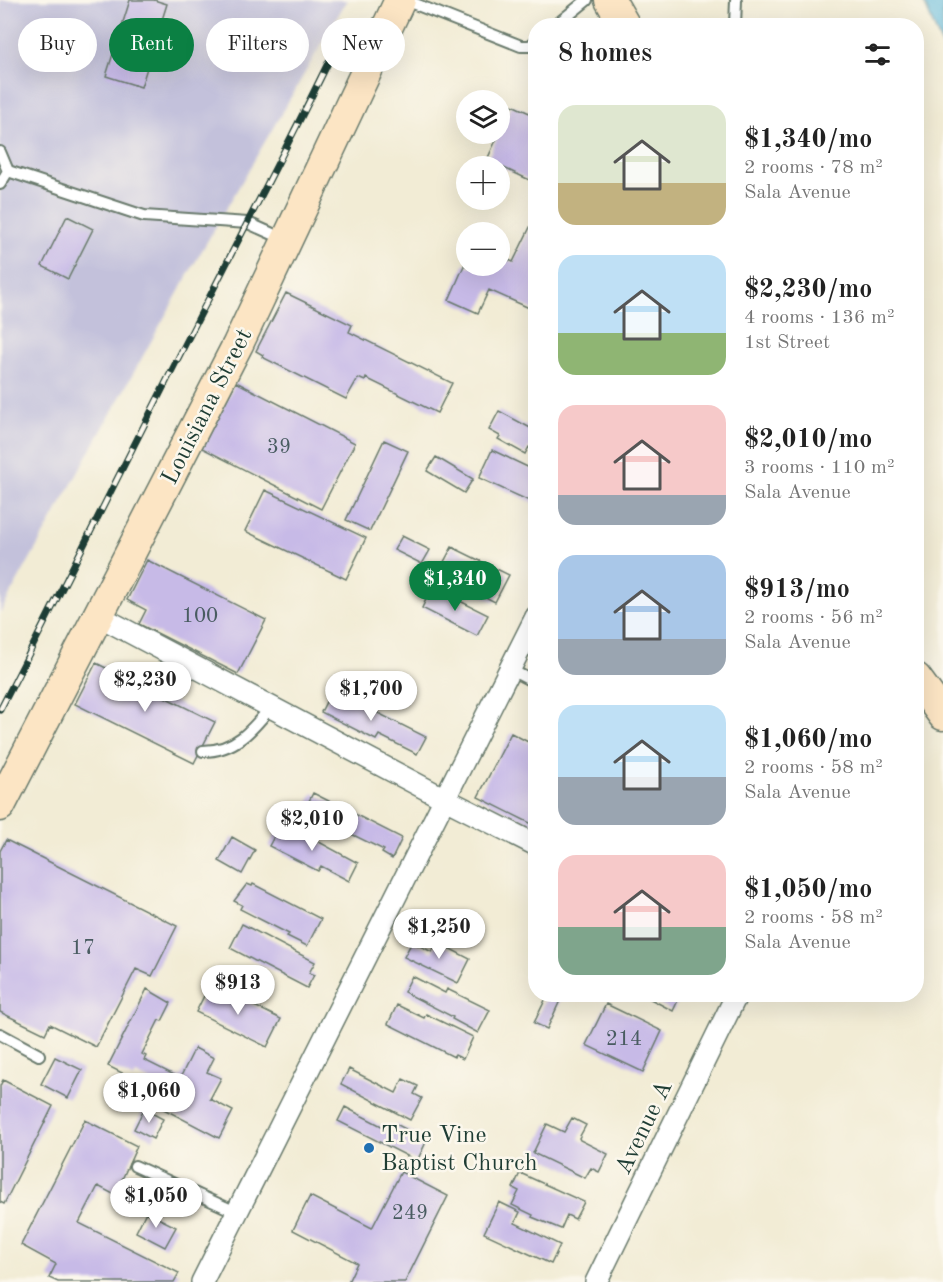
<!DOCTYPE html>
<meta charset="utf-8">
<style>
:root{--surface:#fff;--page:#f2f2f2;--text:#222;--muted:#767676;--accent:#0b8043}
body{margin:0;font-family:"Old Standard TT",serif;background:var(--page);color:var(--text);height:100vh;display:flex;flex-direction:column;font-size:22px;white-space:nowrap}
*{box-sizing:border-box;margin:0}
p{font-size:20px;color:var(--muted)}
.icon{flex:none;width:33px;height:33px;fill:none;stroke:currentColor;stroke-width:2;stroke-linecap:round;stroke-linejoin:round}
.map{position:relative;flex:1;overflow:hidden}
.sheet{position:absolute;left:528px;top:18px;width:396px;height:984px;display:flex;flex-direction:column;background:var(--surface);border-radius:24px;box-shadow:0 6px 24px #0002}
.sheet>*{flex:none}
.banner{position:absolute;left:18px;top:18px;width:420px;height:54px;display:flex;gap:12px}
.tools{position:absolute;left:456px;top:90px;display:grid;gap:12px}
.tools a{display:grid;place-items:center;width:54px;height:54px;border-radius:50%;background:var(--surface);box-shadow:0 6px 24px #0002;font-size:30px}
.price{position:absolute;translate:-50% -51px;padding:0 14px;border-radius:21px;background:#fff;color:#222;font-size:20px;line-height:39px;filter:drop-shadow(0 2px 3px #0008)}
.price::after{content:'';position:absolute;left:50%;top:36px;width:18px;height:14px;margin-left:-9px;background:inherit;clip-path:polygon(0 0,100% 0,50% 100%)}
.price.selected{background:var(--accent);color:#fff}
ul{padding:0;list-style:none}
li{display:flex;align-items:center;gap:18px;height:150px;padding:0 30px}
li span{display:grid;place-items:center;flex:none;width:168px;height:120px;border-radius:18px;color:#555}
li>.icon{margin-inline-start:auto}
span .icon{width:72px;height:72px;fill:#fffc;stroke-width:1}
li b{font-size:26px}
h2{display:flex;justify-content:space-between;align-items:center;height:72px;padding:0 30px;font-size:26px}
.tag{padding:0 21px;border-radius:27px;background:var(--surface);box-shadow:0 6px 24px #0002;font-size:21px;line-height:54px}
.tag.selected{background:var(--accent);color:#fff}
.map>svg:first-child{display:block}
.industrial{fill:#c3c1db}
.water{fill:#5cb7da;stroke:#3e7a87;stroke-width:1.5}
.building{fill:#c7bae7}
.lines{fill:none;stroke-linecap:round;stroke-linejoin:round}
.service-casing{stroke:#697a6c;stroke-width:14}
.minor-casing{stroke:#697a6c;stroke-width:24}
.secondary-casing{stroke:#697a6c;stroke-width:33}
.service{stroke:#fff;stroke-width:10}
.minor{stroke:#fff;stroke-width:21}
.secondary{stroke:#fce5c4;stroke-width:30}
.rail-casing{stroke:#1f3d34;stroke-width:7}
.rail{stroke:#fbf7ec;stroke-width:4.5;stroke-dasharray:14;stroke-linecap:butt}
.poi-dot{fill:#1f6fb2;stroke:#fbf7ec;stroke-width:2}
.labels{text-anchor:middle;stroke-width:5;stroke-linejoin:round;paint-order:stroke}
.number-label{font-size:21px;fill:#495c61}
.street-label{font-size:24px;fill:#1f3d34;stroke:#fbf7ec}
.poi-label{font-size:24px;fill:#1f3d34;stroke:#fbf7ec;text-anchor:start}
</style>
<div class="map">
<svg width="943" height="1282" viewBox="0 0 943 1282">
<rect width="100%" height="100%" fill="#fbf7ec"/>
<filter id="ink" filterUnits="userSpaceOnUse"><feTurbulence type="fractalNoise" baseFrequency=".0167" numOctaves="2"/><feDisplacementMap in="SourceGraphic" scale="12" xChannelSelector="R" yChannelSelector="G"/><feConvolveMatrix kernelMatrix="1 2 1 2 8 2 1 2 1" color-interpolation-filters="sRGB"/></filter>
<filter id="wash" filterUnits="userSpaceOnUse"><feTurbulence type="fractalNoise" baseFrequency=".008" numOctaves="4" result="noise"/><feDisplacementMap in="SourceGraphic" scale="24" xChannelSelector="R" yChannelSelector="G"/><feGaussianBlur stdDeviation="1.35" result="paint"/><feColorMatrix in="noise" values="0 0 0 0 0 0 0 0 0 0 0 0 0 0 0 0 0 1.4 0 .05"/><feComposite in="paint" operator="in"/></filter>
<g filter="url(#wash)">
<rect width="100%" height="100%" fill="#f2ecd5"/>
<path class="industrial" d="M0 0H347L193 266 0 613Z"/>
<path class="water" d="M923 0H943V48Z"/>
<g id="blocks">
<path class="building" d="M130 0H154L167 4 141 87 106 76Z
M512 105 536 116V183L487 160Z
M536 215V311L489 290 478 313 449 300 466 261V266H500V256L513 262Z
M67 216 93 229 68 279 42 266Z
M286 293 352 325 349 332 452 383 437 413 366 378 365 381 358 378 346 399 262 357 263 355 256 351Z
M236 382 355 443 321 509 202 448Z
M499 411 536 431V451L529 447 525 454 498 439 500 436 489 430Z
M384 440 408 451 370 531 346 520Z
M492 450 536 471V504L479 478Z
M436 457 473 479 464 493 427 471Z
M265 490 366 538 346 579 245 531Z
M402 536 430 550 422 564 394 550Z
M452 547 509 575 495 602 438 573Z
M147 560 266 620 238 674 139 624 146 610 127 600Z
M432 587 488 615 477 636 422 608Z
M96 663 215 722 194 763 75 704Z
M332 690 426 737 417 754 379 735 376 740 321 712Z
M511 733 536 746V826L478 797Z
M313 793 402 838 392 859 382 853 384 850 335 826 331 834 299 819 296 816 302 803 307 805Z
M282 822 358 863 349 881 321 866 318 871 269 846Z
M232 837 255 850 242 874 219 861Z
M6 840 177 926 152 976 136 969 96 1047 50 1024 45 1034 0 1012V851Z
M247 884 252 886 253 884 321 919 307 946 287 936 289 934 240 909 242 905 234 901Z
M242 924 315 962 309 973 314 975 307 988 230 948Z
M412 942 432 952 437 942 470 959 458 983 404 957Z
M412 976 445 993 447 989 490 1010 478 1033 452 1019 453 1017 404 992Z
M210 984 281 1019 267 1047 196 1012Z
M147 989 171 1003 162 1021 159 1020 142 1054 146 1056 144 1060 180 1078 195 1048 214 1058 207 1072 221 1078 210 1099 233 1111 219 1138 152 1103 161 1086 136 1074 134 1079 108 1066Z
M548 994H563L547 1029 534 1023Z
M641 994H681L673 1011Z
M606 1004 662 1031 643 1072 586 1045Z
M397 1005 424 1018 426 1014 473 1037 463 1059 455 1055 454 1057 388 1024Z
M55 1057 82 1070 68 1098 41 1084Z
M349 1069 396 1093 403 1079 418 1086 414 1094 422 1098 410 1120 341 1084Z
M3 1080 53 1106 4 1204 0 1202V1086Z
M345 1107 393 1132 396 1124 427 1140 417 1161 338 1121Z
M144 1109 163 1119 153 1139 134 1129Z
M572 1118 586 1125 579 1138 580 1140 608 1154 599 1172 591 1168 585 1178 533 1153 547 1124 564 1132Z
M85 1120 137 1146 115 1195 98 1186 79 1223 179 1273 174 1282H58L49 1278 56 1264 21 1245Z
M401 1172 448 1196 405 1282H348L357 1263 293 1230 310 1196 372 1228Z
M520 1173 584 1202 575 1219 567 1215 561 1229 532 1217 533 1215 512 1205 519 1191 513 1188Z
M499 1202 520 1212 515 1223 560 1245 551 1264 484 1233Z
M146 1212 176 1227 165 1247 136 1232Z"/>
</g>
</g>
<g filter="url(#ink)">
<use href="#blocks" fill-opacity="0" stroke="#697a6c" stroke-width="1.5"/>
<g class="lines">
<g class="service-casing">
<path id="service" d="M405 0 521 46H530L536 41
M555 26 587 0
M735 26 736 0
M0 152 8 171
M0 184 8 171 144 216 248 223 284 239
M509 669 536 683
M203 751C235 751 252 730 271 707
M0 1034 39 1055
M135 1166 236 1212"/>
</g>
<g class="minor-casing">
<path id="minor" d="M99 616 443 798 536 845
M202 1282 536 617
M596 1282 737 994"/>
</g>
<g class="secondary-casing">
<path id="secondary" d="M610 0 625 26
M916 678 943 715
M0 806 238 344 400 0"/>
</g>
<use href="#service" class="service"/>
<use href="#minor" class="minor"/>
<use href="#secondary" class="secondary"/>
<g class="rail-casing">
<path id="rail" d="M0 710C72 571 140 431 212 292 251 215 291 139 329 61"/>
</g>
<use href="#rail" class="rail"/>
</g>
</g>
<circle class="poi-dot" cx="369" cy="1148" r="6"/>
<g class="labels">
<g class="number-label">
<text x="279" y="453">39</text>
<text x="200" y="622">100</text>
<text x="83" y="954">17</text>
<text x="624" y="1045">214</text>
<text x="410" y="1219">249</text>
</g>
<g class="street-label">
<text transform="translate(206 406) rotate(-63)" y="8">Louisiana Street</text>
<text transform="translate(643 1127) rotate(-64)" y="8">Avenue A</text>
</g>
<g class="poi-label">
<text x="381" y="1142">True Vine<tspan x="381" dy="28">Baptist Church</tspan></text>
</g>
</g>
</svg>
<div class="tools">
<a><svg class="icon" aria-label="layers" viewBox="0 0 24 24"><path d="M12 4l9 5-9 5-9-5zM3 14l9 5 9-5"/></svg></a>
<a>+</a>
<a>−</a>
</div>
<b class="price selected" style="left:455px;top:612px">$1,340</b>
<b class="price" style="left:145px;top:713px">$2,230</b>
<b class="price" style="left:371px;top:722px">$1,700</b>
<b class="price" style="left:312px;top:852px">$2,010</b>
<b class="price" style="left:439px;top:960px">$1,250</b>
<b class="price" style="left:238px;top:1016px">$913</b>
<b class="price" style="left:149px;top:1124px">$1,060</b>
<b class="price" style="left:156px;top:1229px">$1,050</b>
<div class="banner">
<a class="tag">Buy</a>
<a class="tag selected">Rent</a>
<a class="tag">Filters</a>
<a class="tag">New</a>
</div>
<section class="sheet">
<h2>8 homes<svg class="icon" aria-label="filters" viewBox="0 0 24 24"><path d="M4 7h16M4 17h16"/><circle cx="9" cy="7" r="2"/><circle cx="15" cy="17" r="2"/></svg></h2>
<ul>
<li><span style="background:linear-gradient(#dfe7d0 65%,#c2b280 0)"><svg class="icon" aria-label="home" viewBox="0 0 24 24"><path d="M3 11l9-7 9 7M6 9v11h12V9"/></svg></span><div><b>$1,340/mo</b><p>2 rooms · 78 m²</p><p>Sala Avenue</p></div></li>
<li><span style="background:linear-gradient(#bfe0f5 65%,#8fb573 0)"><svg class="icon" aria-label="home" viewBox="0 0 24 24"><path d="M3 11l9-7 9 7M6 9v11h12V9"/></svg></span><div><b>$2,230/mo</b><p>4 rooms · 136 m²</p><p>1st Street</p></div></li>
<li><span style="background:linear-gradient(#f6c9c9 75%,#9aa5b1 0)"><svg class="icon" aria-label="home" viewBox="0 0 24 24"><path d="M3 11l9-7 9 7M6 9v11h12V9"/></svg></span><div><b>$2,010/mo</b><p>3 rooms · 110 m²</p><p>Sala Avenue</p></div></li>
<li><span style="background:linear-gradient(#a9c7e8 70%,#9aa5b1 0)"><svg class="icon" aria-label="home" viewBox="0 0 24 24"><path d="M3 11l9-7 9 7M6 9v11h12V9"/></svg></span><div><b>$913/mo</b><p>2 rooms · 56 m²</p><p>Sala Avenue</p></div></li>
<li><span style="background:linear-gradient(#bfe0f5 60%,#9aa5b1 0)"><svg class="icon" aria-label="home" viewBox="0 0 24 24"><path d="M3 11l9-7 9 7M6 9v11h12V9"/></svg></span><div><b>$1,060/mo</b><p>2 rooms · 58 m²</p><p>Sala Avenue</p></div></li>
<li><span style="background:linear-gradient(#f6c9c9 60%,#7fa58c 0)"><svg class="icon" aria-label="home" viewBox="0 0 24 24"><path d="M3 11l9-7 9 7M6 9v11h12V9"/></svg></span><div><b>$1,050/mo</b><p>2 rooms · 58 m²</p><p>Sala Avenue</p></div></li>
</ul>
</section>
</div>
